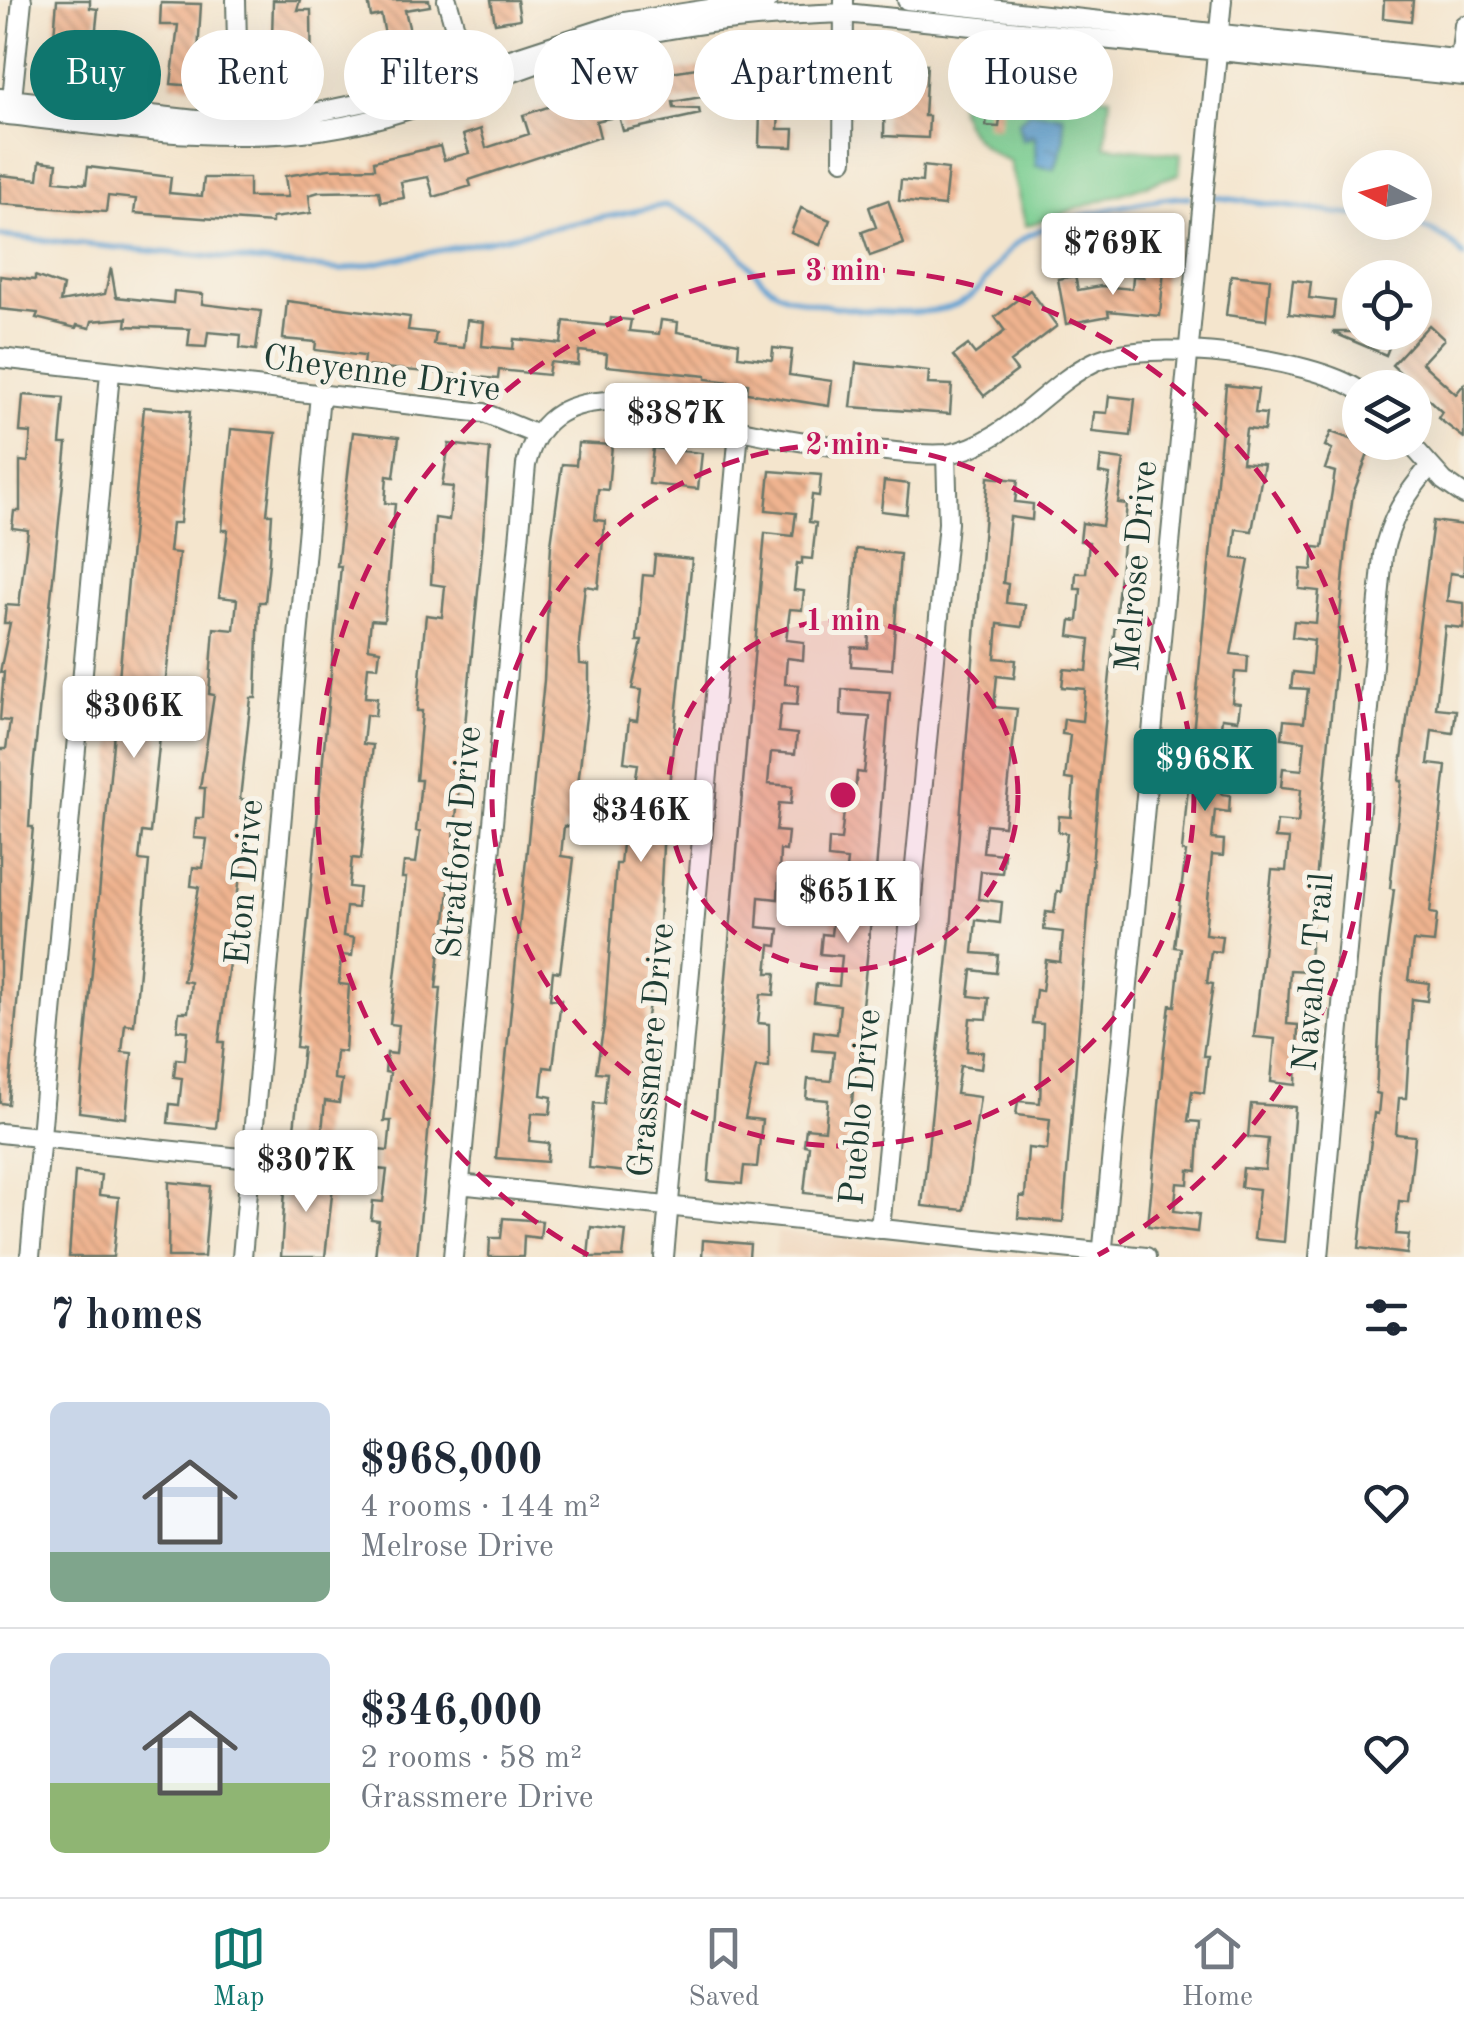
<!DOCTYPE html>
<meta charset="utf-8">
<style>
:root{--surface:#fff;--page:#f6f6f7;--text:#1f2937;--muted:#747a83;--line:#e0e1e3;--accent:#0f766e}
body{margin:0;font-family:"Old Standard TT",serif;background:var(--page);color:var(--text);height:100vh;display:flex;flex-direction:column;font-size:38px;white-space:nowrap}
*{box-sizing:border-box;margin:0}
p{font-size:32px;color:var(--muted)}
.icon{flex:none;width:55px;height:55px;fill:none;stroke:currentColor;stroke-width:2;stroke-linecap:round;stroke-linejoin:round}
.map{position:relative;height:1257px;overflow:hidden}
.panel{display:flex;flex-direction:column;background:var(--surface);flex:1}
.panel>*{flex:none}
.banner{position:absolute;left:30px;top:30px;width:1405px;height:90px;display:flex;gap:20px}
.needle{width:65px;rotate:276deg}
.fabs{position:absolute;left:1342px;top:150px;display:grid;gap:20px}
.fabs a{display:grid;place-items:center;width:90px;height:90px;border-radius:50%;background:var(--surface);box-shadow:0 10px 40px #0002;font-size:50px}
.price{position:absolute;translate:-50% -85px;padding:0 22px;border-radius:10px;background:#fff;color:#222;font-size:32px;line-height:65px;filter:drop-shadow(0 2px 5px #0008)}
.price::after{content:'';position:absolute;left:50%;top:60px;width:30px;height:22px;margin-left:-15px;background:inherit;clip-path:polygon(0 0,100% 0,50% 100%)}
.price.selected{background:var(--accent);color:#fff}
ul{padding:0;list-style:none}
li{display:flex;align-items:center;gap:30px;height:250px;padding:0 50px}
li+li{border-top:2px solid var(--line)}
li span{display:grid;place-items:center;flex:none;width:280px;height:200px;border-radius:15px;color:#555}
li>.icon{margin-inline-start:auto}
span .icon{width:120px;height:120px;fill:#fffc;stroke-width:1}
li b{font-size:42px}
h2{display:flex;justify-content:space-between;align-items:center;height:120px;padding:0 50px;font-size:42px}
.chip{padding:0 35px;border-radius:45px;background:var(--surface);box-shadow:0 10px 40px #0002;font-size:35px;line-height:90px}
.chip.selected{background:var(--accent);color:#fff}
.tabs{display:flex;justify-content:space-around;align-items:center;height:140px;border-top:2px solid var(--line);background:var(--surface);font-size:28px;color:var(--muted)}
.tabs a{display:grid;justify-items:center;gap:5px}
.tabs .selected{color:var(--accent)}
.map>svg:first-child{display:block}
.built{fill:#f0d6bc}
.park{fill:#78cd90;stroke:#4c8562;stroke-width:2.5}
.water{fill:url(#water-ripples);stroke:#3e6f83;stroke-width:2.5}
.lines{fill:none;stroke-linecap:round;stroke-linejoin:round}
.stream{stroke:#5ea1d2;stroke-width:5}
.building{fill:url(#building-back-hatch)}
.minor-casing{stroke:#6a786a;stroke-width:22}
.minor{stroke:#fff;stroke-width:18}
.ring{fill:none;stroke:#c2185b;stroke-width:5;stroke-dasharray:18 12}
.labels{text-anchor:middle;stroke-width:10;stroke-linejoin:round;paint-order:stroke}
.street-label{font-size:35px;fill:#1f3d34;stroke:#f7f3e8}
.centre{fill:#c2185b;stroke:#f7f3e8;stroke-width:5}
.ring-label{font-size:30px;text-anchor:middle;font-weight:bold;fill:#c2185b;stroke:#f7f3e8;stroke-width:10;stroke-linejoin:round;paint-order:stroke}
</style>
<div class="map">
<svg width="1464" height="1257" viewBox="0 0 1464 1257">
<defs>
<pattern id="water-ripples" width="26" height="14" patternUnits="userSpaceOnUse" patternTransform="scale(2.5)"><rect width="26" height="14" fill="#5ea1d2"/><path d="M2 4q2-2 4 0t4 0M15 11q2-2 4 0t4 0" fill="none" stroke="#4d84ab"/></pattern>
<pattern id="building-back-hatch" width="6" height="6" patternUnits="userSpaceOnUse" patternTransform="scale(2.5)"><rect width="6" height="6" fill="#f0b490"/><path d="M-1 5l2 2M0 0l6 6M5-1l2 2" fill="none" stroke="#c29476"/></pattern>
</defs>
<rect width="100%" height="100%" fill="#f7f3e8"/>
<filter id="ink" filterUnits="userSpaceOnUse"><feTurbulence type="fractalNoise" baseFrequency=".01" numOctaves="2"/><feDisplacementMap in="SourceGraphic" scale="20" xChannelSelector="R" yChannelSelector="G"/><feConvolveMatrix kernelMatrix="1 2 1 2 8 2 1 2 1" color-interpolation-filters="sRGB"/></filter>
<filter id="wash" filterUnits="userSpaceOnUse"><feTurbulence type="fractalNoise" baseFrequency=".0048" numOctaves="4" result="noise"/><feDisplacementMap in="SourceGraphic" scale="40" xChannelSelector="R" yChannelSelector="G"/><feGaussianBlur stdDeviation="2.25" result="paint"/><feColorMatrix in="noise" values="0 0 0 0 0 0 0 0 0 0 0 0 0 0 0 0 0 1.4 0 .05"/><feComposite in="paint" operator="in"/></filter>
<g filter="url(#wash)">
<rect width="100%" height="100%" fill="#f4e5cd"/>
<path class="built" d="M777 1232 1049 1257H775Z"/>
<path class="park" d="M954 65 1091 80 1090 95 1110 97 1105 146 1181 154 1179 174 1026 226 1009 161C964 142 955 111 954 65Z"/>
<path class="water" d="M1029 112 1063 115 1064 140 1055 169 1036 166 1035 136 1022 140 1018 123Z"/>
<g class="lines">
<path class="stream" d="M1215 197 1360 216
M1402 222C1426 226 1449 237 1464 257
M0 236 342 270 665 205C689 214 710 227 730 244 749 260 760 286 785 295 824 309 928 323 964 301 990 286 999 251 1027 236 1061 218 1151 197 1189 197"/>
</g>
<g id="blocks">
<path class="building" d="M57 0H90V8L98 9 95 38 105 39 101 77 51 72Z
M273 0H300L297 10H311L312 84 270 83 271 66H289V40L272 39Z
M368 0H429L430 6 405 10 415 53 390 59 381 15 371 17Z
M491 0H517L520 19 495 23Z
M1384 0H1413L1411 21 1383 18Z
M161 3 201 4 196 86 171 84 178 25H160Z
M760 59H800L799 100H775L776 75H760Z
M736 62 741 90 673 102 674 108 699 109 700 114 623 131 619 116 596 121 600 137 469 180 471 186 434 197 428 177 401 182 404 198 381 202 379 191 319 192 309 195 311 213 272 218V223L134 213 136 199 108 196 106 212 0 204V175L38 179 40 161 57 163 55 181 86 184 88 167 171 177 169 193 202 196 204 178H249V197H288L285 176 329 169 375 168 374 161 440 146 444 160 469 153 463 135 481 129 486 148 529 134 523 115 569 100 573 114 602 106 598 89 636 80 640 99 668 94 664 73Z
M901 63 927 64 924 116H929L928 138 884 136 885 80 900 81Z
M992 69 1006 71 999 127 986 126Z
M760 111 779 112 778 129H794L793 147 759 146Z
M923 166 948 169 944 206 899 201 901 180 922 182Z
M888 200 904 244 870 256 862 232 876 227 869 207Z
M801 208 830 220 820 245 791 233Z
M1145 266 1164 268 1160 316 1108 311 1109 316 1066 324 1058 279 1075 276 1078 290 1101 286 1132 289 1133 276 1144 277Z
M111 268 116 297 173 303 174 291 203 294 202 304 261 311 256 350 240 348 241 335 208 332 206 347 188 346 190 329 126 326 127 318 92 321 90 328 77 325 76 328 36 318 38 313 0 309V276L35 280V276L63 286 60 302 105 294Z
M1231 275 1270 279 1266 320 1226 315Z
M1293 280 1311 282 1309 298 1335 301 1333 319 1289 314Z
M1030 290 1057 326 1010 362 1017 371 984 396 953 356 968 345 975 354 1005 331 995 317Z
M287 301 410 317 408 330 436 333 434 345 464 348 467 320 484 322 482 346 513 349 514 339 561 344 564 321 610 326 611 318 631 320 629 331 659 334 661 320 678 322 677 332 739 343 738 356 772 360 773 348 792 350 789 375 832 381 829 406 747 393 748 384 706 379V376L606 366 607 354 579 351 578 365 550 362 548 375 499 370 498 379 363 366 364 356 315 350 316 342 283 339Z
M1429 325 1444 339 1422 363 1456 394 1464 384V438L1438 418 1442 412 1392 365Z
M1332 332H1395L1386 355Z
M856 363 929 371 928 384 952 385 950 414 851 407Z
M1226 385 1258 389 1255 413 1266 414 1264 431 1246 429 1242 462 1264 464 1252 531 1236 529 1233 558 1249 560 1231 654 1248 656 1247 673 1235 672 1232 702 1240 703 1238 720 1222 718 1219 745 1233 746 1231 763 1224 762 1221 794 1230 795 1229 812 1215 810 1212 839 1224 840 1223 856 1212 855 1205 934 1222 936 1220 952 1211 951 1207 983 1213 984 1203 1056H1208L1204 1093 1192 1091 1188 1121 1200 1122 1197 1171 1189 1170 1188 1184 1177 1183 1174 1211 1199 1214 1197 1232 1148 1226 1164 1051 1170 1005 1175 1006 1181 948 1174 947 1186 852 1182 851Z
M23 395 64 398 60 444H67L32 780 29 827H33L8 1104 0 1103V749H6L10 721 0 720 4 672H0L10 623H4L6 605 19 606 28 530 12 528 14 511H20V461L28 462 31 433 20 432Z
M1109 396 1135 399 1131 436 1092 432 1094 412 1107 413Z
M144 407 190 411 180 523H172L169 552 179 553 150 833 142 832 139 860 149 861 134 1025 125 1024 122 1052 132 1053 126 1118 79 1112Z
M231 429 276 433 267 514H272L269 563 265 602H259L256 698H251L240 799 247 800 243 852 219 1042H224L216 1128 168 1123 170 1104 179 1105 182 1078 174 1077 176 1059 185 1060 188 1031 177 1030 179 1012H188L191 982 183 981 199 887 191 886 193 867 203 868 207 839 194 838 196 818H203L205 788H200L214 695 209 694 214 628 234 630 237 599 219 597 228 530H222Z
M353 432 399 437 394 477 387 476 385 503 395 504 384 621 371 620 368 648 380 650 378 667 368 666 365 697 377 698 375 716 366 715 363 744 373 745 361 859 352 858 349 887 359 888 357 908 346 907 343 936 354 938 352 956 341 955 339 984 349 985 345 1052 336 1051 334 1079 342 1080 339 1103 325 1101 320 1150 292 1147 303 1048 296 1047 341 566H337Z
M1331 432 1371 446 1353 494 1347 538 1308 971 1290 970 1287 1024 1298 1025 1296 1085 1271 1082 1275 1039 1254 1037 1272 870 1286 871 1289 839 1275 838 1277 821 1298 823 1301 789 1281 787 1283 768 1302 770 1305 741 1282 738 1284 720 1304 722 1308 689 1291 688 1293 672 1311 674 1314 640 1292 637 1294 621 1316 623 1319 591 1299 589 1301 569 1312 570 1314 547 1323 548 1335 472 1325 469 1332 449 1325 446Z
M578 443 612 445 608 490 598 489 595 520 605 521 598 588 585 586 579 642 580 664 589 665V691L573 827 564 826 561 856 574 858 560 972 553 971 550 999 561 1000 553 1068 544 1067 541 1095 552 1097 550 1114 532 1113 529 1141 549 1143 547 1162 496 1158 544 680 551 544 562 464 576 465Z
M449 444 490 449 482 550 445 931H442L436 988H441L417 1257H375L379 1221 371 1220 373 1201 383 1202 387 1170 376 1169 378 1150 388 1151 391 1121H384L390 1073 385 1072 387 1053 396 1054 399 1025 390 1024 406 878H402L404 862 416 863 420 832 416 831 421 780H416L422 711H417L424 634 426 615 442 617 445 586 431 584 435 518 449 520 453 487 442 486Z
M653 448 702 453 698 489 649 484Z
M1101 457 1124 460 1118 503 1127 504 1098 794 1063 1222 1018 1218 1020 1196 1025 1197 1028 1148 1047 1150 1050 1119 1016 1115 1018 1101 1040 1103 1043 1024 1032 1023 1036 990 1042 991 1046 960 1060 962 1063 932 1044 930 1046 912 1054 913 1057 891 1061 892 1067 833 1058 832 1059 816 1071 817 1074 780 1065 779 1070 735 1062 734 1064 719 1082 721 1085 689 1062 687 1064 669 1087 671 1090 639 1069 636 1071 620 1078 621 1081 589H1075L1076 573H1086L1089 542 1080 541 1082 523 1102 526 1110 475 1099 473Z
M770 471 821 475 819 496 812 495 809 522 816 523 812 559 802 558V564L797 563 794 590 804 591 802 610 790 609 786 640 804 642 803 660 787 658 785 684 799 685 797 705 781 704 778 732 797 734 795 754 771 752 768 784 793 786 791 804 779 803 776 831 788 832 786 851 780 850 778 899 759 897 757 927 779 929 777 946 770 945 767 973H776L774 995 761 994 758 1023 769 1024V1068L756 1067 745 1118 762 1120 757 1167 744 1166 742 1184 708 1181 765 533 793 536 796 513 766 510Z
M988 477 1018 480 1015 502 1033 504 1032 520 1010 517 1003 583 1008 584 1006 603 1025 605 1022 627 998 624 995 658 1016 660 1014 678 997 676 994 707 1017 709 1004 826 986 824 983 852 1004 854 1002 873 981 871 978 899 1002 902 1000 923 976 920 973 953 998 955 996 973 972 970 969 996 989 998 987 1019 970 1018 967 1051 983 1052 981 1069 960 1066 956 1094 980 1097 964 1210 922 1206 952 918Z
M884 481 909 484 906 514 881 511Z
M1433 521 1464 525V575L1450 573 1447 601 1464 603V616L1463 628 1445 626 1436 708 1456 710 1453 733 1432 730 1428 764 1446 766 1430 913 1437 914 1434 943 1413 941 1408 980 1429 983 1427 1001 1412 999 1406 1098H1399L1396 1134 1415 1136 1408 1202 1399 1201 1396 1234 1409 1235 1407 1254 1359 1248 1374 1113 1378 1114 1380 1094 1376 1093 1381 995 1394 889 1390 888 1402 781H1399Z
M856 549 900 554 892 669 851 666 852 647 868 648 870 620 851 618Z
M655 555 692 559 663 846 658 942 644 1037 636 1173 589 1168 594 1103 604 1104 607 1073 596 1072 604 1025 616 864H620L623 833H618L620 815 630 816 638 764 624 762 629 720 637 721 641 690 632 689 642 641H637L643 575 653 576Z
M842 689 890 692 876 872 842 1197 804 1193 809 1146 804 1145 806 1128 825 1130 828 1100 806 1098 808 1079 831 1081 834 1052 812 1050 814 1031 837 1034 840 1005 814 1002 816 984 839 986 842 956 820 954 822 934 831 935 834 907 825 906 827 886 844 888 847 860 828 858 829 839 841 840 844 811 834 810 835 790 855 792 857 772 864 773 870 717 841 715Z
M1251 1104 1295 1107 1284 1242 1254 1239 1259 1189 1241 1187 1243 1168 1265 1170 1268 1139 1248 1137Z
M75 1172 101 1175 99 1195 119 1197 113 1257H69Z
M286 1172 334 1177 325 1257H281Z
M169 1182 210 1186 204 1257H168Z
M503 1218 542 1221 540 1238 524 1236 523 1257H489L490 1238H501Z
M591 1227 626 1231 623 1257H588Z
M703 1240 750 1244 749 1257H702Z"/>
</g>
</g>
<g filter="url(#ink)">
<use href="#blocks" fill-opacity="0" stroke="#6a786a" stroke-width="2.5"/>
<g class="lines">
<g class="minor-casing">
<path id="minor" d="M236 0 239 129
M447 0 470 81
M907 0 1464 60
M1459 69 1464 25
M0 98 196 120 289 118 400 95 624 22 768 0
M11 109 22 0
M0 114C109 126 217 145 326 129 409 117 487 79 566 54 657 25 750 16 845 13L1464 76
M843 160 844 0
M0 358 484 413 535 434
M1409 442 1444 481 1464 495
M0 1133 251 1159
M459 1184 1146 1257
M880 1229 948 523 946 454
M30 1257 110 373
M242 1257 320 394
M453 1257 526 465C536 421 563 403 608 401 701 420 791 446 886 451 905 453 927 456 947 454 1006 445 1043 387 1094 362 1145 336 1314 358 1360 391
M664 1257 739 431
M1102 1257 1222 0
M1319 1257 1383 555C1390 518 1406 495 1430 466"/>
</g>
<use href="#minor" class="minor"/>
</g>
</g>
<circle cx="843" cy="795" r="175" fill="#c2185b" fill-opacity=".12"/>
<g class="ring">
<circle cx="843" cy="795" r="175"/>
<circle cx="843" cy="795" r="351"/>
<path d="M588 1255A526 526 0 1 1 1098 1255"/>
</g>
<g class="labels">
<g class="street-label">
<text transform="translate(382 372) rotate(8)" y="12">Cheyenne Drive</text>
<text transform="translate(1135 566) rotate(-85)" y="12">Melrose Drive</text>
<text transform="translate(458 842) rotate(-85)" y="12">Stratford Drive</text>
<text transform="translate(243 882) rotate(-85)" y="12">Eton Drive</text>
<text transform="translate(1312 972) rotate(-85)" y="12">Navaho Trail</text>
<text transform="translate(650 1050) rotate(-85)" y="12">Grassmere Drive</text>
<text transform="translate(859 1107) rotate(-85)" y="12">Pueblo Drive</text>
</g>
</g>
<circle cx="843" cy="795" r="15" class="centre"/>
<g class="ring-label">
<text x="843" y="280">3 min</text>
<text x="843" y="454">2 min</text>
<text x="843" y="630">1 min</text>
</g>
</svg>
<div class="fabs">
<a><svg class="needle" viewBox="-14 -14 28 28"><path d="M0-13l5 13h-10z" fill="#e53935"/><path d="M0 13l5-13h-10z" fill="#747a83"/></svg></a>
<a><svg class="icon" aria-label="locate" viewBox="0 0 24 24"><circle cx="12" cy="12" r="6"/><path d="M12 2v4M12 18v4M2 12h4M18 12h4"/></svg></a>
<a><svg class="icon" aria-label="layers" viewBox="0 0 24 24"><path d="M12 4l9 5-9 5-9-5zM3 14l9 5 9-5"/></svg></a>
</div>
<b class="price" style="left:1113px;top:298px">$769K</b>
<b class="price" style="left:676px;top:468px">$387K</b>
<b class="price" style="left:134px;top:761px">$306K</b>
<b class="price selected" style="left:1205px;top:814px">$968K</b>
<b class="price" style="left:641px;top:865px">$346K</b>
<b class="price" style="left:848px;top:946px">$651K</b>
<b class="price" style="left:306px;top:1215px">$307K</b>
<div class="banner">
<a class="chip selected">Buy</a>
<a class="chip">Rent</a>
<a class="chip">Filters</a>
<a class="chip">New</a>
<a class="chip">Apartment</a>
<a class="chip">House</a>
</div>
</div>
<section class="panel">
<h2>7 homes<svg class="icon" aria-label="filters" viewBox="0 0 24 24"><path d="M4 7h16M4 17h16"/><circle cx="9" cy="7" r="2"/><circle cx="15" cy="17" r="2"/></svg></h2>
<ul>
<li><span style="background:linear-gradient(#c9d6e8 75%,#7fa58c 0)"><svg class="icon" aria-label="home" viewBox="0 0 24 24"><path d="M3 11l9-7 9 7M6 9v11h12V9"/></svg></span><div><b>$968,000</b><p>4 rooms · 144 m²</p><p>Melrose Drive</p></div><svg class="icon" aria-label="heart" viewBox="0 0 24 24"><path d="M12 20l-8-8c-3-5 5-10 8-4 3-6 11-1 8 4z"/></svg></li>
<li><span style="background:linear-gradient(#c9d6e8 65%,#8fb573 0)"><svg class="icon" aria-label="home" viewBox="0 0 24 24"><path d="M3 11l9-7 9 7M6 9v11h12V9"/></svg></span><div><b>$346,000</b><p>2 rooms · 58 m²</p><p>Grassmere Drive</p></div><svg class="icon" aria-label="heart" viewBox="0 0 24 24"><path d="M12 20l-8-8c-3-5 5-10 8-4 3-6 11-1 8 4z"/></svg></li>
</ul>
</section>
<nav class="tabs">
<a class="selected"><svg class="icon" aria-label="map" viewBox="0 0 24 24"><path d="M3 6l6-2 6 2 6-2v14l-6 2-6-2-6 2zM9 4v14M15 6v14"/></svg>Map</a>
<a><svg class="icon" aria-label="saved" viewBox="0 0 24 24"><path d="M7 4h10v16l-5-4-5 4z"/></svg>Saved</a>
<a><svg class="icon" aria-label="home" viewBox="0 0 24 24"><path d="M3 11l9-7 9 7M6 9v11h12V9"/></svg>Home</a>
</nav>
